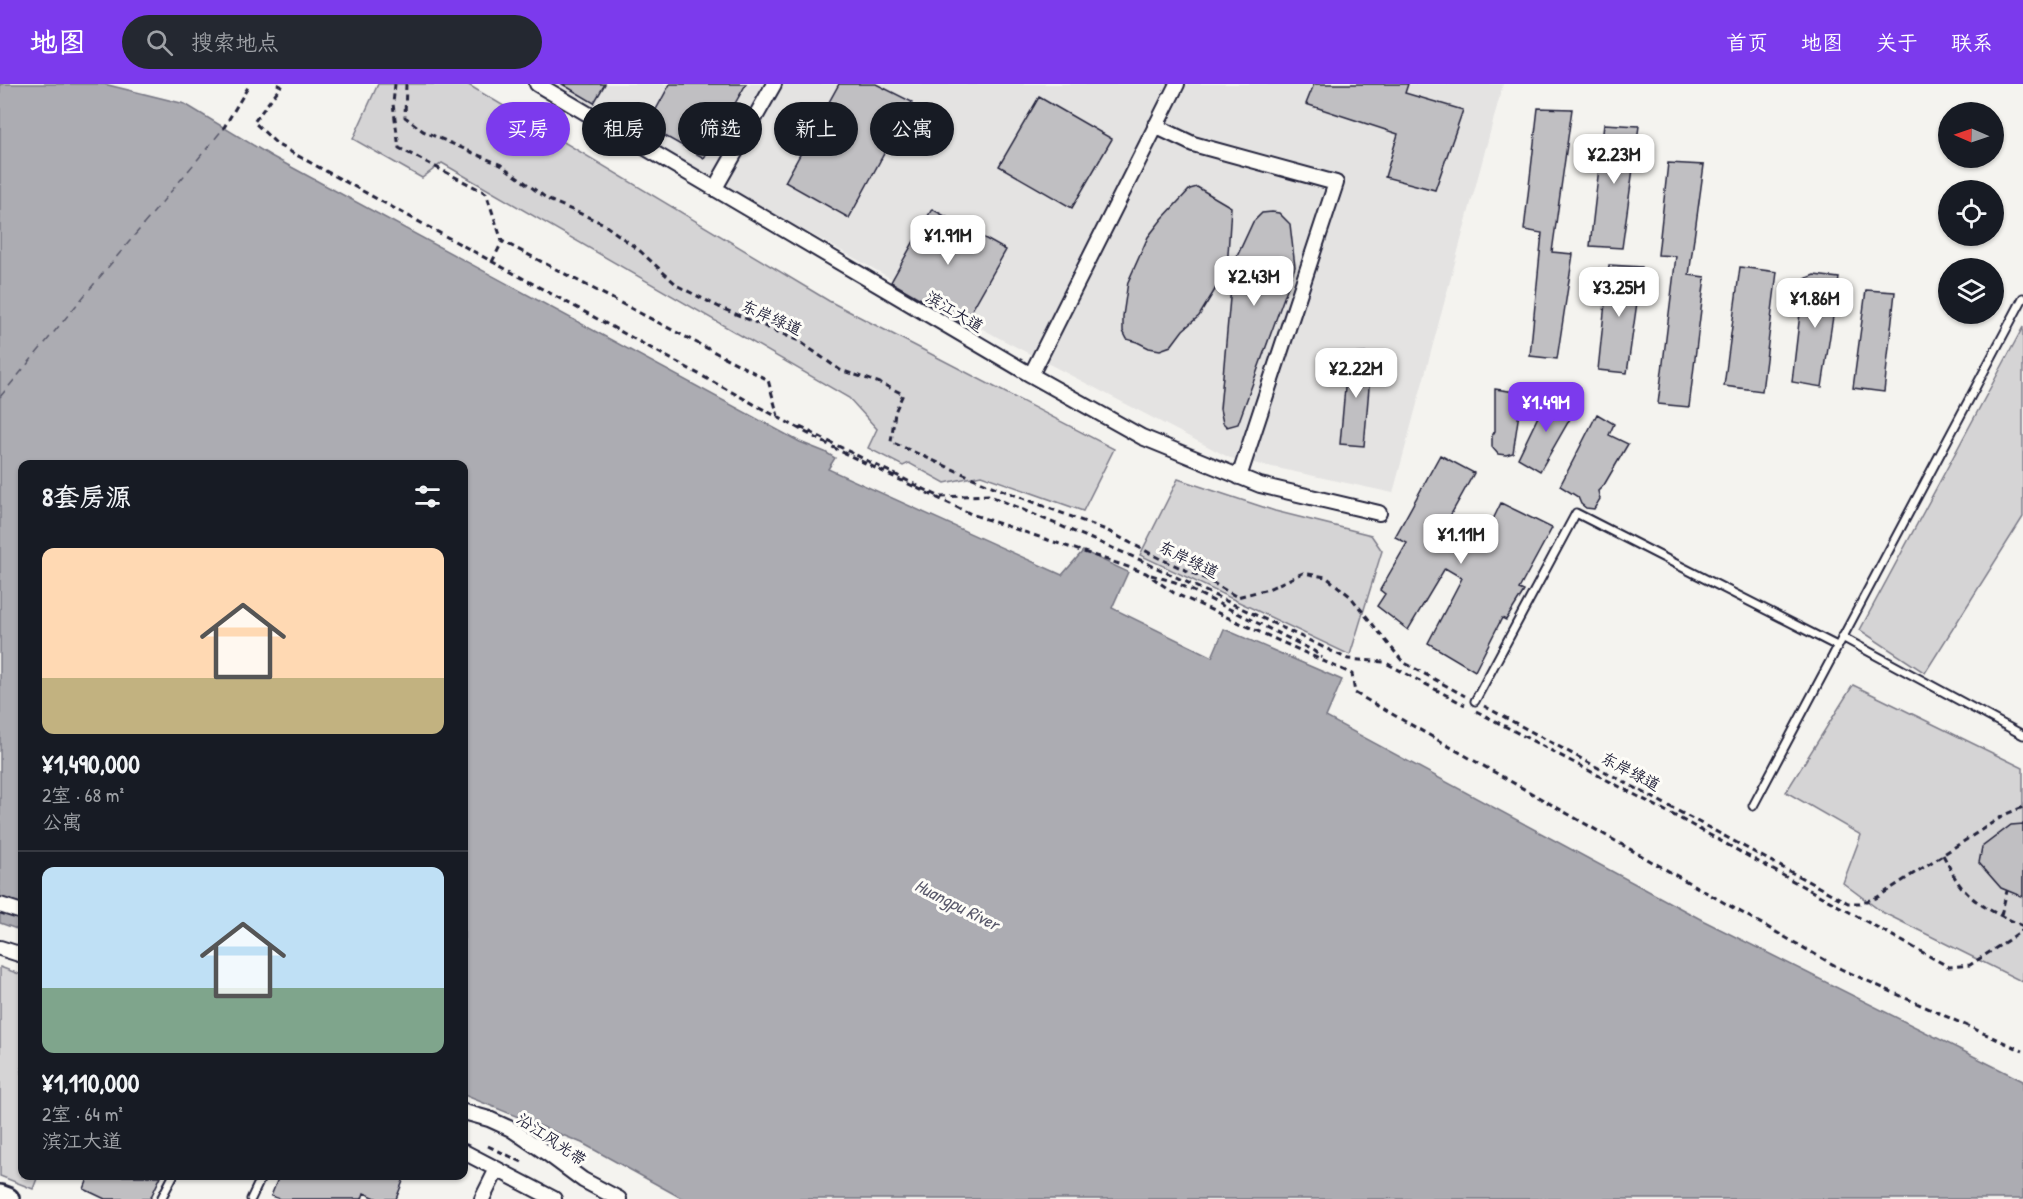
<!DOCTYPE html>
<html lang="zh">
<meta charset="utf-8">
<style>
:root{--surface:#171b24;--page:#242831;--text:#f1f3f6;--muted:#9ea1a6;--line:#363941;--accent:#7c3aed}
body{margin:0;font-family:"Patrick Hand","LXGW WenKai TC",sans-serif;background:var(--page);color:var(--text);height:100vh;display:flex;flex-direction:column;font-size:22px;white-space:nowrap}
*{box-sizing:border-box;margin:0}
p{font-size:20px;color:var(--muted)}
.icon{flex:none;width:33px;height:33px;fill:none;stroke:currentColor;stroke-width:2;stroke-linecap:round;stroke-linejoin:round}
.map{position:relative;flex:1;overflow:hidden}
.drawer{position:absolute;left:18px;top:376px;width:450px;height:720px;display:flex;flex-direction:column;background:var(--surface);border-radius:12px;box-shadow:0 2px 4px #0004}
.drawer>*{flex:none}
.guide{position:absolute;left:486px;top:18px;width:570px;height:54px;display:flex;gap:12px}
.needle{width:39px;rotate:272deg}
.fabs{position:absolute;left:1938px;top:18px;display:grid;gap:12px}
.fabs a{display:grid;place-items:center;width:66px;height:66px;border-radius:50%;background:var(--surface);box-shadow:0 2px 4px #0004;font-size:30px}
.price{position:absolute;translate:-50% -51px;padding:0 14px;border-radius:12px;background:#fff;color:#222;font-size:20px;line-height:39px;filter:drop-shadow(0 2px 3px #0008)}
.price::after{content:'';position:absolute;left:50%;top:36px;width:18px;height:14px;margin-left:-9px;background:inherit;clip-path:polygon(0 0,100% 0,50% 100%)}
.price.selected{background:var(--accent);color:#fff}
ul{padding:0;list-style:none}
li{display:grid;align-content:center;gap:12px;height:318px;padding:0 24px}
li+li{border-top:2px solid var(--line)}
li span{display:grid;place-items:center;height:186px;border-radius:12px;color:#555}
li>.icon{margin-inline-start:auto}
span .icon{width:108px;height:108px;fill:#fffc;stroke-width:1}
li b{font-size:26px}
h2{display:flex;justify-content:space-between;align-items:center;height:72px;padding:0 24px;font-size:26px}
.pill{padding:0 21px;border-radius:27px;background:var(--surface);box-shadow:0 2px 4px #0004;font-size:21px;line-height:54px}
.pill.selected{background:var(--accent);color:#fff}
header{display:flex;align-items:center;gap:36px;box-sizing:border-box;height:84px;padding:0 30px;background:var(--accent);color:#fff}
header strong{font-size:28px}
nav{display:flex;gap:33px;margin-inline-start:auto;font-size:21px}
.search{width:420px;height:54px;background:var(--page);display:flex;align-items:center;gap:15px;box-sizing:border-box;padding:0 21px;border-radius:33px;color:var(--muted);font-size:22px}
.map>svg:first-child{display:block}
.built{fill:#e4e3e2}
.green{fill:#d5d4d5;stroke:#7c7b88;stroke-width:1.5}
.water{fill:#acacb2;stroke:#757582;stroke-width:1.5}
.lines{fill:none;stroke-linecap:round;stroke-linejoin:round}
.ferry{stroke:#59596b;stroke-width:1.5;stroke-dasharray:8 6;stroke-linecap:butt}
.building{fill:#c0bfc2;stroke:#22223b;stroke-width:1.5}
.lane-casing{stroke:#22223b;stroke-width:11}
.street-casing{stroke:#22223b;stroke-width:18}
.primary-casing{stroke:#22223b;stroke-width:26}
.path{stroke:#22223b;stroke-width:3;stroke-dasharray:6 4.5;stroke-linecap:butt}
.lane{stroke:#fdfcf7;stroke-width:7}
.street{stroke:#fdfcf7;stroke-width:14}
.primary{stroke:#fdfcf7;stroke-width:21}
.labels{text-anchor:middle;stroke-width:6;stroke-linejoin:round;paint-order:stroke}
.street-label{font-size:16px;fill:#22223b;stroke:#fdfcf7}
.water-label{font-size:18px;font-style:italic;fill:#59596b;stroke:#fdfcf7}
</style>
<header>
<strong>地图</strong>
<div class="search"><svg class="icon" aria-label="search" viewBox="0 0 24 24"><circle cx="10" cy="10" r="6"/><path d="M15 15l6 6"/></svg>搜索地点</div>
<nav><a>首页</a><a>地图</a><a>关于</a><a>联系</a></nav>
</header>
<div class="map">
<svg width="2023" height="1115" viewBox="0 0 2023 1115">
<rect width="100%" height="100%" fill="#f4f3ef"/>
<filter id="ink" filterUnits="userSpaceOnUse"><feTurbulence type="fractalNoise" baseFrequency=".0167" numOctaves="2"/><feDisplacementMap in="SourceGraphic" scale="12" xChannelSelector="R" yChannelSelector="G"/><feConvolveMatrix kernelMatrix="1 2 1 2 8 2 1 2 1" color-interpolation-filters="sRGB"/></filter>
<g filter="url(#ink)">
<path class="built" d="M539 0H1503L1393 409 1230 374 999 254Z"/>
<path class="green" d="M378 0H467L829 217 1114 365 1083 427 981 391 945 399 909 379 903 382 868 364 877 345 849 314 442 79 422 94 353 55Z
M2023 243V433L1925 589 1860 546Z
M1178 395 1275 427 1371 451 1382 467 1350 571 1140 471Z
M1853 601 2023 684V898L1882 828 1843 799 1861 751 1786 708Z
M0 883 22 891V1092H38L33 1105 0 1092Z"/>
<path class="water" d="M0 0H104L185 20 271 72 800 358 825 368 835 374 828 385 1062 491 1083 467 1128 488 1112 524 1212 573 1224 545 1342 596 1326 633 1704 837 2023 997V1115H683L582 1059 464 1011V381H22V847L0 839Z"/>
<g class="lines">
<path class="ferry" d="M0 313 223 45"/>
</g>
<path class="building" d="M562 0H605L594 19Z
M670 0H746L704 74 647 42Z
M839 0H876L912 18 849 134 785 98Z
M1314 0H1408L1405 9 1463 26 1435 106 1385 93 1398 50 1306 20Z
M1039 13 1112 55 1072 124 999 82Z
M1538 24 1572 25 1552 168 1573 170 1557 275 1530 272 1542 149 1524 146Z
M1604 40 1639 42 1622 164 1590 162Z
M1668 79 1704 81 1689 191 1705 193 1689 323 1658 320 1676 172 1658 171Z
M1197 103 1231 123 1227 186 1199 232 1183 246 1171 262 1160 266 1149 264 1137 258 1127 255 1123 247V232L1128 198 1148 153 1162 135 1190 105Z
M932 125 1006 166 964 240 891 198Z
M1272 128 1279 129 1290 140 1295 183 1238 340 1227 343 1223 339 1220 325 1233 181 1253 138 1262 129Z
M1609 181 1642 183 1627 289 1598 286Z
M1740 183 1777 188 1762 307 1724 302Z
M1814 191 1839 194 1822 303 1792 298 1804 195Z
M1866 206 1895 208 1884 308 1853 304Z
M1372 269 1364 362 1340 360 1348 270Z
M1495 305 1522 309 1513 369 1506 371 1498 370 1492 363V352L1495 347Z
M1547 314 1575 326 1540 387 1518 374Z
M1597 330 1614 340 1609 351 1628 360 1604 401 1598 407 1600 415 1594 425 1586 424 1581 420 1578 413 1560 402Z
M1440 371 1474 389 1449 434 1484 454 1501 419 1552 444 1519 505 1524 507 1506 536 1502 534 1475 587 1428 559 1462 494 1445 484 1408 546 1377 522 1385 510 1380 506 1407 459 1395 453Z
M2023 740V813L2001 804 1979 779 1982 763 2011 741Z
M89 1092H161L150 1115H105L84 1105Z
M279 1092H405L396 1115H378L364 1109 362 1115H280L271 1112Z"/>
<g class="lines">
<g class="lane-casing">
<path id="lane" d="M1842 553 2023 651
M1475 617 1576 429 1837 562
M1753 722 2023 214
M161 1115 173 1092
M251 1115 262 1092"/>
</g>
<g class="street-casing">
<path id="street" d="M537 0 1031 291 1142 353 1260 401 1379 429
M1155 42 1193 60 1336 99 1239 393
M715 104 774 0
M1031 291 1177 0
M0 821 22 828
M0 864 22 871
M464 1028 489 1035 511 1045 548 1070 583 1096 619 1115
M464 1068 554 1115
M482 1115 497 1085"/>
</g>
<g class="primary-casing">
<path id="primary" d="M0 1112 8 1115"/>
</g>
<path class="path" d="M277 0 281 2 254 38 278 61 840 367 971 430 1146 489 1174 509 1352 590 1355 609 1841 885 2023 967
M395 0 393 20 399 64 486 109 502 157 768 296 778 332
M406 0 405 33 423 47 501 81 549 116 602 139 639 166 678 202 719 223 799 257 840 286 880 299 903 310 895 328 891 358 989 401 1106 446 1163 476 1208 496 1237 513 1268 505 1303 489 1326 493 1350 512 1403 578 1465 612
M223 45 250 0
M492 178 502 158
M800 343 940 413 988 411 1136 474 1348 575 1384 578 1465 621
M1151 491 1175 498 1314 567 1322 574
M1484 622 1848 819H1860L1876 814 2006 730 2023 723
M1476 627 1679 734 1949 883 1970 881 2023 846
M1943 771C1948 780 1952 789 1957 797 1972 820 1999 831 2023 842
M2001 831 2007 807
M488 1062 522 1078"/>
<use href="#lane" class="lane"/>
<use href="#street" class="street"/>
<use href="#primary" class="primary"/>
</g>
</g>
<g class="labels">
<g class="street-label">
<text transform="translate(955 227) rotate(31)" y="6">滨江大道</text>
<text transform="translate(772 233) rotate(24)" y="6">东岸绿道</text>
<text transform="translate(1189 475) rotate(26)" y="6">东岸绿道</text>
<text transform="translate(1631 687) rotate(28)" y="6">东岸绿道</text>
<text transform="translate(552 1055) rotate(34)" y="6">沿江风光带</text>
</g>
<g class="water-label">
<text transform="translate(957 821) rotate(27)" y="6">Huangpu River</text>
</g>
</g>
</svg>
<div class="fabs">
<a><svg class="needle" viewBox="-14 -14 28 28"><path d="M0-13l5 13h-10z" fill="#e53935"/><path d="M0 13l5-13h-10z" fill="#9ea1a6"/></svg></a>
<a><svg class="icon" aria-label="locate" viewBox="0 0 24 24"><circle cx="12" cy="12" r="6"/><path d="M12 2v4M12 18v4M2 12h4M18 12h4"/></svg></a>
<a><svg class="icon" aria-label="layers" viewBox="0 0 24 24"><path d="M12 4l9 5-9 5-9-5zM3 14l9 5 9-5"/></svg></a>
</div>
<b class="price" style="left:1614px;top:101px">¥2.23M</b>
<b class="price" style="left:948px;top:182px">¥1.91M</b>
<b class="price" style="left:1254px;top:223px">¥2.43M</b>
<b class="price" style="left:1619px;top:234px">¥3.25M</b>
<b class="price" style="left:1815px;top:245px">¥1.86M</b>
<b class="price" style="left:1356px;top:315px">¥2.22M</b>
<b class="price selected" style="left:1546px;top:349px">¥1.49M</b>
<b class="price" style="left:1461px;top:481px">¥1.11M</b>
<div class="guide">
<a class="pill selected">买房</a>
<a class="pill">租房</a>
<a class="pill">筛选</a>
<a class="pill">新上</a>
<a class="pill">公寓</a>
</div>
<section class="drawer">
<h2>8套房源<svg class="icon" aria-label="filters" viewBox="0 0 24 24"><path d="M4 7h16M4 17h16"/><circle cx="9" cy="7" r="2"/><circle cx="15" cy="17" r="2"/></svg></h2>
<ul>
<li><span style="background:linear-gradient(#ffd9b3 70%,#c2b280 0)"><svg class="icon" aria-label="home" viewBox="0 0 24 24"><path d="M3 11l9-7 9 7M6 9v11h12V9"/></svg></span><div><b>¥1,490,000</b><p>2室 · 68 m²</p><p>公寓</p></div></li>
<li><span style="background:linear-gradient(#bfe0f5 65%,#7fa58c 0)"><svg class="icon" aria-label="home" viewBox="0 0 24 24"><path d="M3 11l9-7 9 7M6 9v11h12V9"/></svg></span><div><b>¥1,110,000</b><p>2室 · 64 m²</p><p>滨江大道</p></div></li>
</ul>
</section>
</div>
